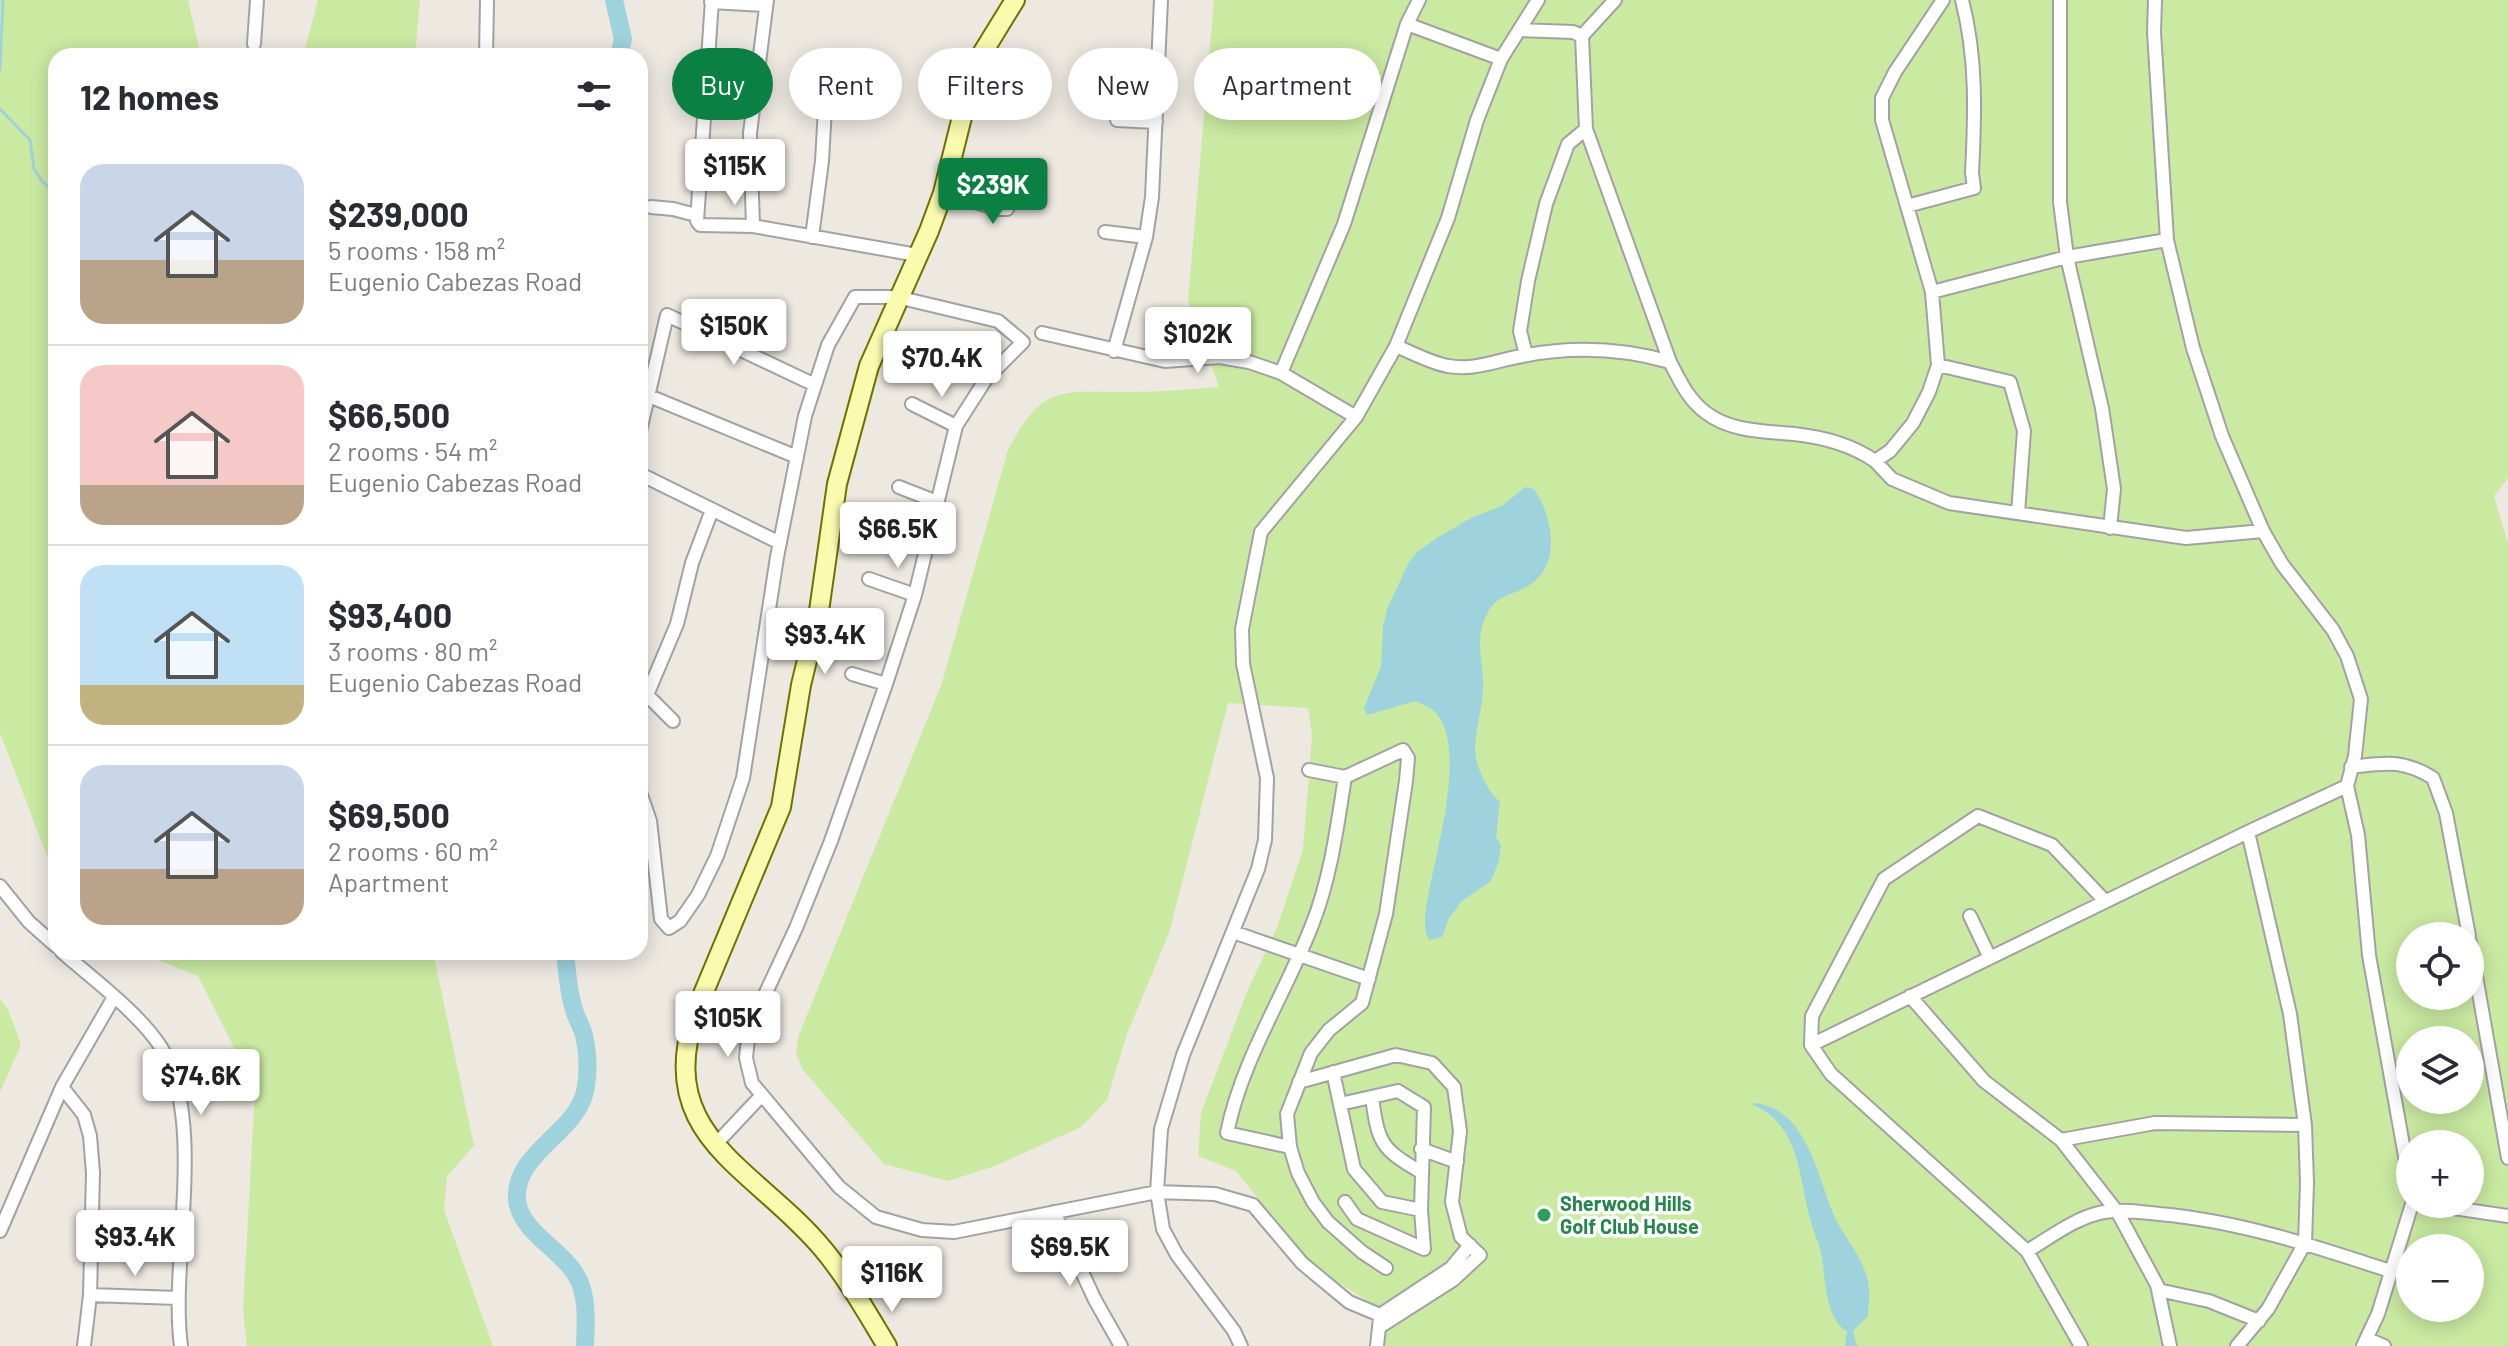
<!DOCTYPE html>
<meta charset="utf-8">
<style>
:root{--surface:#fff;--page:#f2f2f3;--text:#2b2b33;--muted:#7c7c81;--line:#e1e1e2;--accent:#0b8043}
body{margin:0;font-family:Barlow,sans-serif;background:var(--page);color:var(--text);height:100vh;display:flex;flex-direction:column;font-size:30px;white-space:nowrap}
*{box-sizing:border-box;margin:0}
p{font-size:26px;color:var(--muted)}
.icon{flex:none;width:44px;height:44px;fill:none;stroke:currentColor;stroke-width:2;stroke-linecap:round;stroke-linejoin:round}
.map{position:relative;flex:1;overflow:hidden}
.drawer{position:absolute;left:48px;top:48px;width:600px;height:912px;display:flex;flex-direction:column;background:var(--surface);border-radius:24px;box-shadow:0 4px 20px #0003}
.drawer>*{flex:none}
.guide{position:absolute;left:672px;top:48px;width:760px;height:72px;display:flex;gap:16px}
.buttons{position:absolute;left:2396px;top:922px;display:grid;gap:16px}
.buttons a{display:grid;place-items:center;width:88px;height:88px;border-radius:50%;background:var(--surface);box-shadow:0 4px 20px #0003;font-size:40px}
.price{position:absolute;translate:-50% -68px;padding:0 18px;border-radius:8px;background:#fff;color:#222;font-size:26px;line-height:52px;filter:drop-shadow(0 2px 4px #0008)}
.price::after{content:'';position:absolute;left:50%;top:48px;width:24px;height:18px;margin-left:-12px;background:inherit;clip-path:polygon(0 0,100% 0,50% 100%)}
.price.on{background:var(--accent);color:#fff}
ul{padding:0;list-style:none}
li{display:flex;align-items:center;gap:24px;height:200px;padding:0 32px}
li+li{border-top:2px solid var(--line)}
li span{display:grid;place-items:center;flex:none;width:224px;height:160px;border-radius:24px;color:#555}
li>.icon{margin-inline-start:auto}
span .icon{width:96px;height:96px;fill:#fffc;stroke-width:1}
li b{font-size:34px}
h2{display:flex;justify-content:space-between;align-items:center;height:96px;padding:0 32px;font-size:34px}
.chip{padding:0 28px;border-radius:36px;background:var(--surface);box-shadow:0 4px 20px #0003;font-size:28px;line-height:72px}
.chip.on{background:var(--accent);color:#fff}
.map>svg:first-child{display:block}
.grass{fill:#caeaa2;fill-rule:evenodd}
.water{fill:#9ed2dd}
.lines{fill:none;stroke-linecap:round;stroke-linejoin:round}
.stream{stroke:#9ed2dd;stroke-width:3}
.river{stroke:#9ed2dd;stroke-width:18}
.street-casing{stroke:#a2a2a2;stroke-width:16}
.secondary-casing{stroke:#6d7301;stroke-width:22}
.street{stroke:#fff;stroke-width:12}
.secondary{stroke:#fbfbb0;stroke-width:18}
.leisure-dot{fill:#2e9e5b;stroke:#fff;stroke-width:3}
.labels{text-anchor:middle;stroke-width:7;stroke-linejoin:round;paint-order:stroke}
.leisure-label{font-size:20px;font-weight:bold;fill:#27864d;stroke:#fff;text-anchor:start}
</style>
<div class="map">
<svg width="2508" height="1346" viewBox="0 0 2508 1346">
<rect width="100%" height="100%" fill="#ede8e0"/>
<path class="grass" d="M0 0H188L201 56H56V864L47 856 0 733Z
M318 0H420L415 56H303Z
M1214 0H2508V478L2494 496 2508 544V1346H1384L1387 1330 1379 1308 1312 1266 1236 1171 1198 1156 1201 1113 1247 992 1278 925 1303 849 1312 735 1308 708 1228 703 1169 933 1127 1034 1107 1100 1081 1127 995 1166 948 1181 884 1164 803 1070 796 1054 798 1037 942 683 1008 450C1044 381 1063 393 1131 392 1160 392 1190 389 1219 387L1188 301ZM2410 936H2470V996H2410ZM2410 1040H2470V1100H2410ZM2410 1144H2470V1204H2410ZM2410 1248H2470V1308H2410Z
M149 952H433L474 1146 447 1176 444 1210 493 1346H247L243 1311 255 1089 198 976 158 960Z
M0 999 8 1009 21 1045 0 1092Z"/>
<path class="water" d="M1525 487 1534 489C1552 515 1562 563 1531 584 1515 596 1497 593 1487 614 1473 641 1485 664 1483 692 1482 710 1472 744 1476 759 1480 775 1488 791 1500 802L1496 837 1501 845 1499 861 1491 881 1462 901 1449 918 1442 937 1429 940C1421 927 1427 905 1429 891 1437 849 1466 749 1437 714 1433 708 1423 705 1416 701L1367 715 1364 708 1381 667 1383 627 1387 609 1409 562 1418 551 1437 538 1473 517 1502 506Z
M1749 1103C1805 1103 1816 1172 1833 1213 1844 1240 1868 1260 1869 1291 1870 1299 1868 1308 1868 1316L1853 1331 1857 1346H1845L1847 1331C1826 1321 1825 1278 1822 1258 1820 1245 1814 1234 1811 1222 1798 1176 1801 1123 1749 1103Z"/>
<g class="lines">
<path class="stream" d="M0 70 3 0
M0 109 30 140 34 169 42 181 56 194"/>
<path class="river" d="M614 0 623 39 619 56
M565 952C567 970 568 989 573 1006 575 1016 581 1025 584 1035 588 1054 589 1076 584 1095 573 1134 514 1154 517 1199 519 1231 561 1249 576 1275 588 1294 586 1323 585 1346"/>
<g class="street-casing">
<path id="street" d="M712 0 697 221 700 225 753 226
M767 0 750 133 753 226 917 255
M1615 0 1582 36 1586 129 1670 362C1680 381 1688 399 1705 412 1730 432 1765 431 1794 434 1822 437 1852 445 1875 461L1890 451 1913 423 1929 392 1938 365 1932 292 1882 120V98L1895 72 1943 0
M2060 0V202L2067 257 2102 408 2114 489 2110 528
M2155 0 2154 32 2167 240 2193 348 2222 436 2263 531 2282 564 2333 630 2347 656 2361 699 2355 756 2347 786 2358 835 2369 955 2410 1184
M711 2 766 5
M1407 24 1501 59
M1519 30 1573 32 1582 36
M254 44 257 0
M486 56 487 0
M1117 120 1156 122
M943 193 1000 209H1007L1017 189
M1907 206 1974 188 1972 173C1975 114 1977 58 1962 0
M651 207 673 209 696 215
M1105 232 1146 237
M812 237 822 161 825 108
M1932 292 2067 257 2167 240
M1042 333 1165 361 1220 357 1249 362 1281 373 1356 417
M1396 346C1413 353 1431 363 1448 366 1473 371 1498 360 1522 356 1573 346 1621 348 1670 362
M1114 351 1146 237 1152 197 1161 0
M1526 355 1520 331 1528 281 1546 204 1568 144 1586 129
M1938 365 2010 382 2024 431 2018 513
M1281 373 1344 224 1407 24 1419 0
M649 396 797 457
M912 404 956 426
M640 431 667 315 815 385
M1875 461 1892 479 1949 503 2186 538 2263 531
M640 474 780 543
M899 487 937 502
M869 579 915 595
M852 674 886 684
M647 695 673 721
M640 705 647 695 677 624 692 563 712 510
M2351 767C2385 763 2403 759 2433 778L2446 813 2469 936
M1309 770 1345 777 1403 750 1408 758 1406 781 1386 914 1362 1003 1329 1030 1311 1053 1287 1114 1290 1147 1298 1173 1313 1202 1328 1222 1362 1252 1386 1268
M640 792 650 821 661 919 669 928 680 921 698 895 717 856 743 778 777 557 805 416 828 345 855 297H897L998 321 1023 342 986 379 956 426 915 595 886 684 831 841 796 928 749 1029 746 1058 752 1083 839 1187 876 1217 922 1230 954 1232 1157 1192 1215 1194 1253 1205 1302 1263 1349 1302 1380 1315
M0 886 29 922 56 946
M1970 916 1990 958
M1233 932 1369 979
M2470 942 2508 1158
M62 952C92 978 133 1009 156 1040 210 1111 169 1258 181 1346
M1910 996 1984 1081 2061 1140 2118 1213 2157 1285 2170 1346
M1811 1045 2248 832 2347 786
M1333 1072 1354 1169 1382 1202 1421 1210
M1299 1082 1396 1055 1432 1063 1454 1087 1460 1131 1452 1202 1461 1237 1480 1255 1453 1280 1381 1326
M62 1087 84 1115 90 1136 93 1173 90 1295 84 1346
M1372 1097C1378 1143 1381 1149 1421 1172
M1340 1104 1398 1091 1424 1107 1421 1210 1424 1249 1357 1219 1345 1202
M2061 1140 2155 1123 2305 1125
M715 1145 761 1096
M1290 1147 1227 1133C1242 1059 1285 995 1312 925 1331 877 1337 827 1345 777
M1421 1149 1457 1162
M2426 1204 2508 1216
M1054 1212 1095 1300 1121 1346
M0 1231 62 1087 114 997
M2027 1251C2051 1237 2076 1217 2104 1212 2120 1209 2142 1212 2159 1214 2239 1221 2314 1246 2390 1271
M2158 1290 2209 1301 2259 1321
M90 1295 178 1298
M1380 1315 1451 1268 1470 1245
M2368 1339 2384 1346
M1241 1346 1234 1331 1177 1255 1163 1229 1157 1192 1161 1129 1183 1055 1258 869 1265 840 1267 778 1243 664 1242 629 1261 532 1356 417 1396 346 1448 218 1477 120 1501 59 1538 0
M1377 1346 1380 1318
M2081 1346 2027 1251 1831 1074 1811 1045 1812 1016 1884 879 1978 816 2052 845 2105 901
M2237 1346 2268 1309 2305 1243 2307 1183 2305 1125 2290 1014 2248 832
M2363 1346 2378 1314 2412 1204"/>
</g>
<g class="secondary-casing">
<path id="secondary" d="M887 1346C867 1313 848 1279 823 1249 754 1166 649 1136 698 1006L781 807 801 685 819 611 837 484 869 366 929 231 943 193 975 65 1015 0"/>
</g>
<use href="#street" class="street"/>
<use href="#secondary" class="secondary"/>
</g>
<circle class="leisure-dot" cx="1544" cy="1215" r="8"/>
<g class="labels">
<g class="leisure-label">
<text x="1560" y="1211">Sherwood Hills<tspan x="1560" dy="23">Golf Club House</tspan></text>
</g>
</g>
</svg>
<div class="buttons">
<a><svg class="icon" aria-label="locate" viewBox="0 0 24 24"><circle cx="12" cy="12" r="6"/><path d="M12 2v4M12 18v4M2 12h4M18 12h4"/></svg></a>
<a><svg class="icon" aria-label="layers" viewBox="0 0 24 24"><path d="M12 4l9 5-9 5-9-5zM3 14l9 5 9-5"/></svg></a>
<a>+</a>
<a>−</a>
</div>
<b class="price" style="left:735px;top:207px">$115K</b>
<b class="price on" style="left:993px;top:226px">$239K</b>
<b class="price" style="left:734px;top:367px">$150K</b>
<b class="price" style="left:1198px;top:375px">$102K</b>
<b class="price" style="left:942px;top:399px">$70.4K</b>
<b class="price" style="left:898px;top:570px">$66.5K</b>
<b class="price" style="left:825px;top:676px">$93.4K</b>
<b class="price" style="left:728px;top:1059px">$105K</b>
<b class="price" style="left:201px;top:1117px">$74.6K</b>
<b class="price" style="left:135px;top:1278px">$93.4K</b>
<b class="price" style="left:1070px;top:1288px">$69.5K</b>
<b class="price" style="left:892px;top:1314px">$116K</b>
<div class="guide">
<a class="chip on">Buy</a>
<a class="chip">Rent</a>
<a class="chip">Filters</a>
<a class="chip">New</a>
<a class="chip">Apartment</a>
</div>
<section class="drawer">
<h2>12 homes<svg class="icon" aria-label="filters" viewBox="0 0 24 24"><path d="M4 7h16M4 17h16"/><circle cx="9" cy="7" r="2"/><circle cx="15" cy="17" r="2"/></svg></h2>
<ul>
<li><span style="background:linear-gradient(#c9d6e8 60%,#b9a48a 0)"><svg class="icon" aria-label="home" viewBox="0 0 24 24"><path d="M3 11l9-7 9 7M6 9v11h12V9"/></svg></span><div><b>$239,000</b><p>5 rooms · 158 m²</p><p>Eugenio Cabezas Road</p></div></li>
<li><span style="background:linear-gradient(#f6c9c9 75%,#b9a48a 0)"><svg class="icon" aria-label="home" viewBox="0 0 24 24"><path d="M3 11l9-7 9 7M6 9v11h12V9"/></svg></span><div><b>$66,500</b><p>2 rooms · 54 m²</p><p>Eugenio Cabezas Road</p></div></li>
<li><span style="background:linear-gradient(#bfe0f5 75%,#c2b280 0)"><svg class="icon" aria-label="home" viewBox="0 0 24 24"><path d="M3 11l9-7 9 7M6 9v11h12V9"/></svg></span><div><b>$93,400</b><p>3 rooms · 80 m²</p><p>Eugenio Cabezas Road</p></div></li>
<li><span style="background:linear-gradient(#c9d6e8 65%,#b9a48a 0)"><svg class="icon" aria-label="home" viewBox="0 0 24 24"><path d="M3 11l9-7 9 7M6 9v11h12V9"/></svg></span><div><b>$69,500</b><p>2 rooms · 60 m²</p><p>Apartment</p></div></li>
</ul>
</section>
</div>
